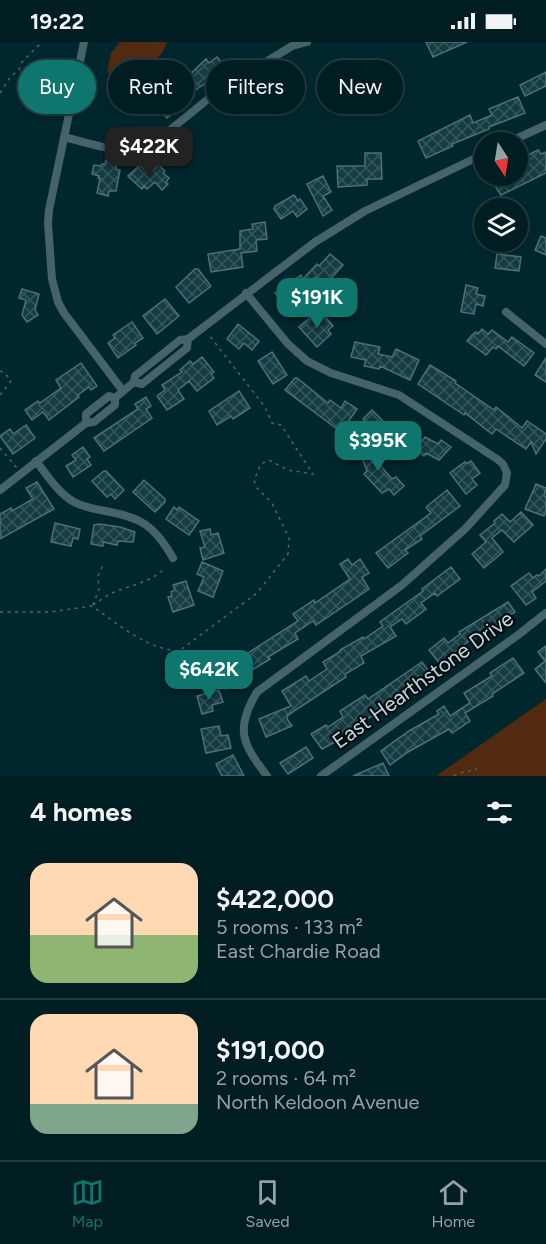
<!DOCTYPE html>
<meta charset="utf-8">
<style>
:root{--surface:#001d22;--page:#0e2a2f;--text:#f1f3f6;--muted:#95a2a5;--line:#223b40;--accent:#0f766e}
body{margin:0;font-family:Figtree,sans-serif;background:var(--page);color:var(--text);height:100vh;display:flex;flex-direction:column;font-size:22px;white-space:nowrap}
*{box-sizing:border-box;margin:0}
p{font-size:20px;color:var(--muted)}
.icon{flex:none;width:33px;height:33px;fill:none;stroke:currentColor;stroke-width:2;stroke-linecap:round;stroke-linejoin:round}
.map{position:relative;height:734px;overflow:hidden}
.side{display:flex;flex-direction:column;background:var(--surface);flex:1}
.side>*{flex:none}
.hud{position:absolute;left:18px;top:18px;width:510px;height:54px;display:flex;gap:12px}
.needle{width:39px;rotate:168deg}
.fabs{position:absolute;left:474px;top:90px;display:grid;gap:12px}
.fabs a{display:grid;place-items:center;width:54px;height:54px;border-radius:50%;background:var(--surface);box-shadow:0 3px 9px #0003,0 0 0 2px var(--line);font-size:30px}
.price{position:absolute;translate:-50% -51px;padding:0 14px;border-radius:12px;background:var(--accent);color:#fff;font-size:20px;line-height:39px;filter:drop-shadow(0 2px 3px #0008)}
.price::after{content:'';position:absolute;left:50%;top:36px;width:18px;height:14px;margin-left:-9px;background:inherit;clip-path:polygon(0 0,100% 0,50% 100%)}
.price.on{background:#222;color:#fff}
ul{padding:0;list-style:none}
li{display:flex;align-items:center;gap:18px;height:150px;padding:0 30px}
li+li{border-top:2px solid var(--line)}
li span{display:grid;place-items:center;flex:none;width:168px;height:120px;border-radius:18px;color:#555}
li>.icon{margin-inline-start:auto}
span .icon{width:72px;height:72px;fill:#fffc;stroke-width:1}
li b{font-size:26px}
h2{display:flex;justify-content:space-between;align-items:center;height:72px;padding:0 30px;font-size:26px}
.tag{padding:0 21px;border-radius:27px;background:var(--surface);box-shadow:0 3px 9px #0003,0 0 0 2px var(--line);font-size:21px;line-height:54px}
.tag.on{background:var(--accent);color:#fff}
.status{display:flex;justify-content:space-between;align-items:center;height:42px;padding:0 30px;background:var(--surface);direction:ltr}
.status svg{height:16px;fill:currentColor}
.menu{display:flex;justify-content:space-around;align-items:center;height:84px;border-top:2px solid var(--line);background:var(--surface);font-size:16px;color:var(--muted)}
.menu a{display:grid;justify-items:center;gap:3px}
.menu .on{color:var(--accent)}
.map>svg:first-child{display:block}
.grass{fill:#512a0f}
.building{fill:url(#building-cross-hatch);stroke:#4a7078;stroke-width:1.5}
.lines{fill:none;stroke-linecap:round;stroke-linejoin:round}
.path{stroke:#47676d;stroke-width:1.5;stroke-dasharray:3 4.5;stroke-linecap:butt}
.street{stroke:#46636a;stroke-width:8}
.labels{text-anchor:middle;stroke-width:4.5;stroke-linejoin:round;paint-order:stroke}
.street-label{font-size:21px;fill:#c3d7db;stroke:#010d10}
</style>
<div class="status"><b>19:22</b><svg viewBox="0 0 49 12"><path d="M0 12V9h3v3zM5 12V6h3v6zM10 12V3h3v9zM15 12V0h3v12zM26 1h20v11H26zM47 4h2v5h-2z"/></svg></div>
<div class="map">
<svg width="546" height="734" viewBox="0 0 546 734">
<defs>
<pattern id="building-cross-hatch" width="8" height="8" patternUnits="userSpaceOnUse" patternTransform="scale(1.5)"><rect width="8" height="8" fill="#153b43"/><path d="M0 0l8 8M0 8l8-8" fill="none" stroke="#35575e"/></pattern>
</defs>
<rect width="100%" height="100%" fill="#00272e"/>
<path class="grass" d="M120 0H167L163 10 136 41 107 31 111 11Z
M546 657V734H436Z"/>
<path class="building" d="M426 0H467L433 15Z
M217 15 224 24 207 37 209 39 191 51 194 54 167 76 160 67 165 63 161 59 165 56 163 53 171 46 173 49 206 17 209 21Z
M546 30V44L525 54 520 43Z
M518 55 525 71 489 85V87L452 102 453 104 426 116 418 99 470 73 473 81 492 73 489 67Z
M538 108 541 112 546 110V131L501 153 488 134H518V118Z
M365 111H381L382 137H367V143L338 145 337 124H365Z
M106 118 117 120 116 127 120 128 116 149H109L108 154 97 151 100 137 98 136 99 134 92 132 94 123 101 124 102 122H105Z
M140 123 149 132 159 123 165 129 163 131 169 136 166 140 168 142 162 148 155 140 147 147 144 144 142 147 128 134Z
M323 134 331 150 323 154 332 168 323 174 307 142Z
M294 153 298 159 300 157 307 167 297 175 293 169 281 177 274 167 275 164Z
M265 180 267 197 256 198 257 209 241 211 243 225 211 230 208 212 240 207V189L253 187 252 182Z
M541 194 546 196V213L535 208Z
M330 212 343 223 325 243 316 235 294 250 302 262 289 271 275 251 301 233 303 237 317 222 319 224Z
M497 212 521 215 519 229 495 226Z
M195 227H198L211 244 189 261 176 245Z
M466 243 478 246 476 252 485 254 483 264 476 262 474 272 461 270Z
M22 247 39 252 35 268 38 273 27 280 22 273 26 258 19 256Z
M165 257 179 274 157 292 143 274Z
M314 272 318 276 323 272 333 284 328 288 331 292 317 305 299 285Z
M132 280 143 296 135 301 136 303 118 316 108 301 115 296 113 293Z
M238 282 259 299 252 308 244 301 239 307 227 297Z
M482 287 488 292 492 288 508 300 512 295 534 311 524 324 498 304 496 307 493 305 486 313 467 299 473 292 476 290 478 292Z
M355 300 380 305 378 312 392 315 396 307 419 318 410 338 380 324 379 327 364 324 366 318 351 315Z
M272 310 287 333 273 342 258 319Z
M202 315 214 330 211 332 214 336 197 349 189 339 178 348 184 357 167 368 157 354 165 348 162 343 182 330 180 328 190 319 193 322Z
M546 316V340L535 333Z
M81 321 97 344 91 348 89 345 78 353 79 355 49 378 43 370 32 378 25 368 38 359 40 361 61 346 56 338Z
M430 323 456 339 455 341 494 368 496 365 522 386 527 379 546 392V397L536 412 531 400 526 407 496 387 492 392 465 371 464 373 418 342Z
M295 336H297L328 361 330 358 341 366 345 359 357 367 341 390 285 348Z
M239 349 250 366 233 377 231 374 217 383 209 369Z
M146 355 151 364 146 367 152 376 104 409 94 396 138 367 135 362Z
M372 368 391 387 382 396 363 377Z
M26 383 35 396 13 412 0 394 10 387 13 392Z
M425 395 438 402 441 398 451 405 439 418 426 411 424 414 415 408Z
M370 403 378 421 392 437 396 435 404 444 394 453 389 447 382 451 364 432 367 429 361 413 349 418 361 407Z
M83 405 90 415 87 417 91 423 73 435 66 424 76 418 72 413Z
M471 419 480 431 472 437 477 443 466 452 450 431 465 420 466 422Z
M104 429H106L124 448 115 457 111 452 107 455 92 439Z
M144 438 165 457V460L155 470 133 450Z
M37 440 54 467 0 497V472L11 466 12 469 33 457 26 446Z
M536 442 546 446 544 454 546 455V468L544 474 525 467Z
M447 448 460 464 420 494 422 497 405 508 408 511 388 526 376 511 431 471 426 465Z
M174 465 177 468 179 465 199 479 189 493 166 477Z
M521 470 533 483 514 500 502 488 492 496 503 510 484 526 472 512 486 500 480 493 495 481 494 479 502 472 510 480Z
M55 481 80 487 78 497 73 496 71 504 51 500Z
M99 482 120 485 135 490 133 500 118 499 117 503 103 500V504L91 502 94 483Z
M210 487 211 493 218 491 224 511 203 518 200 506 205 505 200 489Z
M348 517 352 523 360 517 369 531 362 535 369 547 316 583 313 579 295 591 298 597 268 615 270 617 244 633 239 643 225 647 206 636 210 629 226 638 223 629 245 623 240 616 298 579 293 572 314 558 315 561 350 537 340 522Z
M202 520 223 529 213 555 198 549 204 535 197 532Z
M451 525 460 537 437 554 435 551 421 561 426 567 406 582 402 577 390 585 396 594 361 614 364 621 345 632 346 635 288 673 287 677 292 684 266 695 259 677 291 664 282 649 306 634 309 639 327 627 323 620 341 609 340 608 363 595 364 597 383 584 380 580 423 549 422 547Z
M546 527V539L532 550 536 556 526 563 511 544 529 531 533 536 537 533 539 534Z
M186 539 194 563 173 570 168 555 172 554 171 550 175 548 173 543Z
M508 560 515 570 507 575 508 578 499 584 498 582 466 601 440 622 429 608 444 596 448 601 460 592 459 590Z
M546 604V641L535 627 545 619 538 610Z
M513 616 524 631 492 652 493 654 465 671 470 679 452 691 449 687 408 710 390 723 381 709 409 689 439 672 437 669 444 664 450 674 470 661 464 651 492 634 490 631Z
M422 620 430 631 404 651 375 669 377 672 345 688 347 691 343 696 322 707 311 692 326 683 328 685 343 675 340 669 365 653 368 657Z
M219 648 223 660 212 663 213 669 202 672 197 654Z
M219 684 221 694 228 693 231 706 206 711 201 687Z
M306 705 313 716 288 732 280 721Z
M233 713 244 734H222L216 722Z
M383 721 389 734H353Z"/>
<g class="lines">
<path class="path" d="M154 0H155
M0 51 11 34 19 28 22 20 42 0
M0 329 5 331 11 339 0 353
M0 406 17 426
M93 563C98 560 104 555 110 552 127 544 149 541 163 528
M93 563 99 547 98 534 103 523
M0 570H50L92 564C118 582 146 607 179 609L257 551 288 512 289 496 272 461 257 446 254 438 261 422 269 418 288 428 313 432 281 383 272 381 265 365 209 293
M454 734 457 732 477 727"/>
<path class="street" d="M84 0 49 168 48 181 52 237 58 260 64 271 123 349
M64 95C90 101 123 114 149 105L218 49 292 4 307 0
M509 100 546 83
M246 251 288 302 307 319 331 331 399 353 497 417 503 422 507 431 505 443 465 487 402 543 257 650C234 688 243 702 267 734
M506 270 546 302
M134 340 142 342 187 306 188 297
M86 381V372L109 354 115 356 134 340 135 334 180 298 188 297 315 200 365 169 484 112
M36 419C47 433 58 451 74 460 83 465 94 467 105 469 141 475 155 484 173 516
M0 448 86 381 94 380 115 363V356
M321 734 518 593 546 571"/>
</g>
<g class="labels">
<g class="street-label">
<text transform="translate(423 638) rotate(-36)" y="7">East Hearthstone Drive</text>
</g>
</g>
</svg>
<div class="fabs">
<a><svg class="needle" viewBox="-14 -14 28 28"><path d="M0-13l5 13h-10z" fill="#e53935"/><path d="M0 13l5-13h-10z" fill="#95a2a5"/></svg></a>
<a><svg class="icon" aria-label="layers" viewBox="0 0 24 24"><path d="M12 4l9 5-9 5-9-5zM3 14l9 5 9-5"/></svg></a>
</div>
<b class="price on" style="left:149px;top:136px">$422K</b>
<b class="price" style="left:317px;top:287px">$191K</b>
<b class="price" style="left:378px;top:430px">$395K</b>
<b class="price" style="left:209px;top:659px">$642K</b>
<div class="hud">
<a class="tag on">Buy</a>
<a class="tag">Rent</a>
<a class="tag">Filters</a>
<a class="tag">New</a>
</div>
</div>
<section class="side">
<h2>4 homes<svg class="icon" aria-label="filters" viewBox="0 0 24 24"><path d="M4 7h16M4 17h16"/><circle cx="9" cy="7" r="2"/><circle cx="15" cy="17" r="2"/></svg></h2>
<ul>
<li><span style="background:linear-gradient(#ffd9b3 60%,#8fb573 0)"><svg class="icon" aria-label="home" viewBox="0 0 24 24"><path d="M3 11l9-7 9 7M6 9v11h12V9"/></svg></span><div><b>$422,000</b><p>5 rooms · 133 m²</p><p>East Chardie Road</p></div></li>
<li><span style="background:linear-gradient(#ffd9b3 75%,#7fa58c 0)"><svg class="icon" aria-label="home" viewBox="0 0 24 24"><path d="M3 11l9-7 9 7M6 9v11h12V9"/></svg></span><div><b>$191,000</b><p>2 rooms · 64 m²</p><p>North Keldoon Avenue</p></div></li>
</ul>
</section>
<nav class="menu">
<a class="on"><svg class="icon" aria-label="map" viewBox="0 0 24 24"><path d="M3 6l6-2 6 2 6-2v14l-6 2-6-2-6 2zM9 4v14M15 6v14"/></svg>Map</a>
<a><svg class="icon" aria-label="saved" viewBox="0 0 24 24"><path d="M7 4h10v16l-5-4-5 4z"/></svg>Saved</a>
<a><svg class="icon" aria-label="home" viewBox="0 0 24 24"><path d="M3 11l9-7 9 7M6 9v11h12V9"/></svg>Home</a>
</nav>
